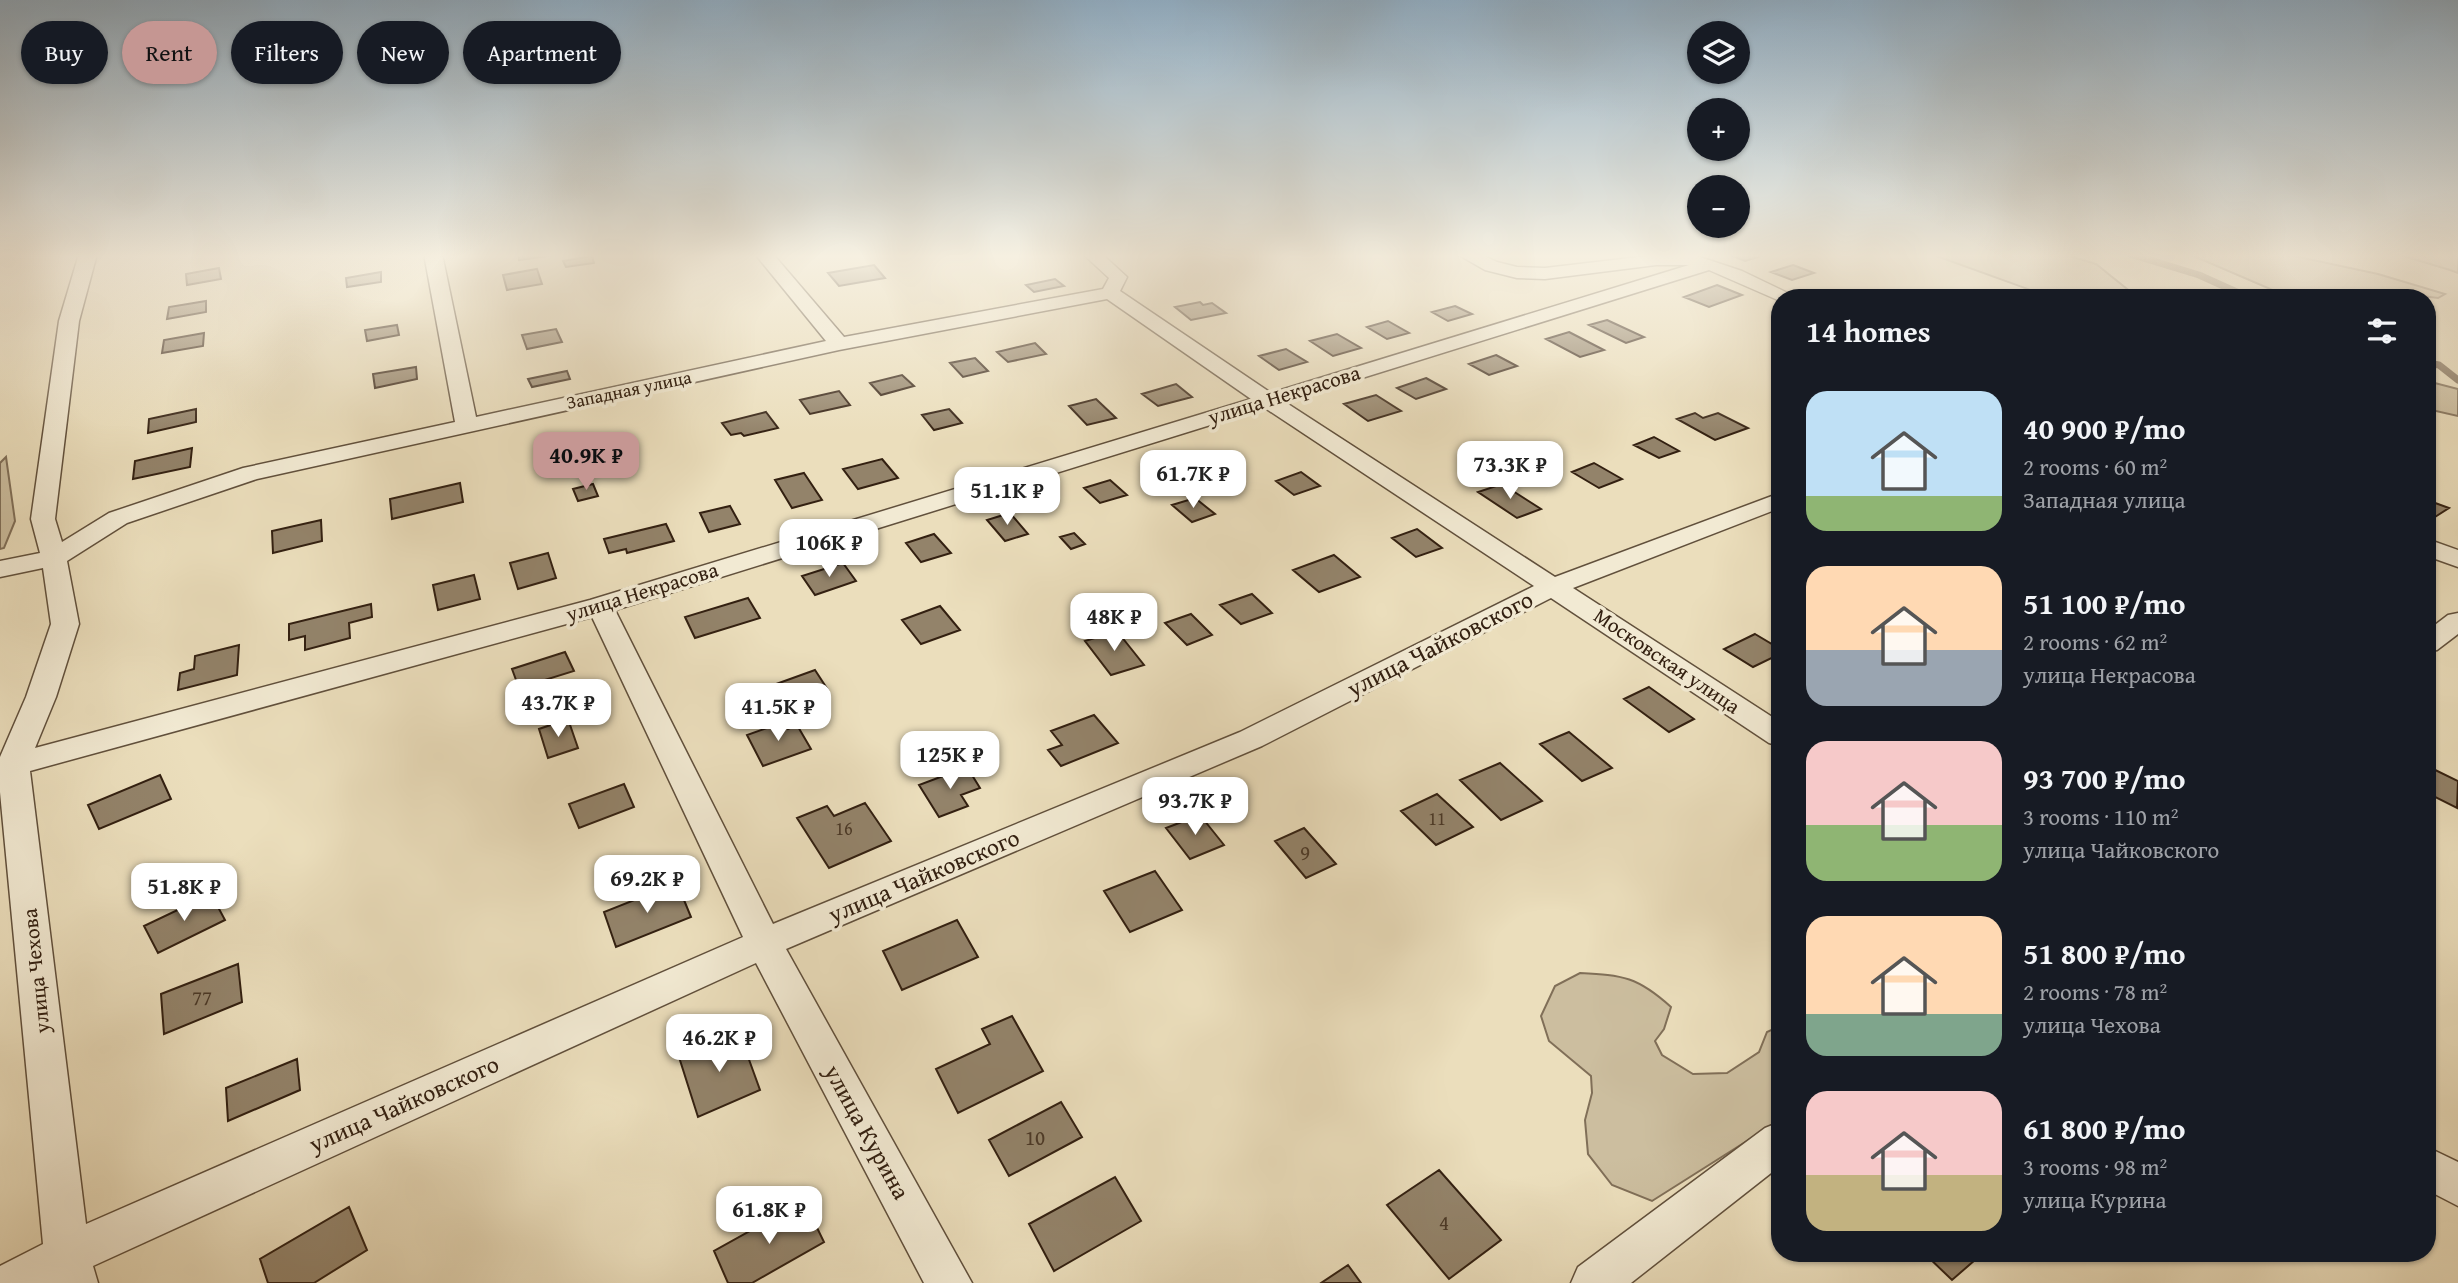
<!DOCTYPE html>
<meta charset="utf-8">
<style>
:root{--surface:#171b24;--page:#242831;--text:#f1f3f6;--muted:#9ea1a6;--accent:#c59692}
body{margin:0;font-family:"Gentium Book Plus",serif;background:var(--page);color:var(--text);height:100vh;display:flex;flex-direction:column;font-size:26px;white-space:nowrap}
*{box-sizing:border-box;margin:0}
p{font-size:23px;color:var(--muted)}
.icon{flex:none;width:38px;height:38px;fill:none;stroke:currentColor;stroke-width:2;stroke-linecap:round;stroke-linejoin:round}
.map{position:relative;flex:1;overflow:hidden}
.side{position:absolute;left:1771px;top:289px;width:665px;height:973px;display:flex;flex-direction:column;background:var(--surface);border-radius:28px;box-shadow:0 2px 5px #0004}
.side>*{flex:none}
.guide{position:absolute;left:21px;top:21px;width:665px;height:63px;display:flex;gap:14px}
.buttons{position:absolute;left:1687px;top:21px;display:grid;gap:14px}
.buttons a{display:grid;place-items:center;width:63px;height:63px;border-radius:50%;background:var(--surface);box-shadow:0 2px 5px #0004;font-size:35px}
.price{position:absolute;translate:-50% -60px;padding:0 16px;border-radius:14px;background:#fff;color:#222;font-size:23px;line-height:46px;filter:drop-shadow(0 2px 4px #0008)}
.price::after{content:'';position:absolute;left:50%;top:42px;width:21px;height:16px;margin-left:-10px;background:inherit;clip-path:polygon(0 0,100% 0,50% 100%)}
.price.on{background:var(--accent);color:#111}
ul{padding:0;list-style:none}
li{display:flex;align-items:center;gap:21px;height:175px;padding:0 35px}
li span{display:grid;place-items:center;flex:none;width:196px;height:140px;border-radius:21px;color:#555}
li>.icon{margin-inline-start:auto}
span .icon{width:84px;height:84px;fill:#fffc;stroke-width:1}
li b{font-size:30px}
h2{display:flex;justify-content:space-between;align-items:center;height:84px;padding:0 35px;font-size:30px}
.tag{padding:0 24px;border-radius:32px;background:var(--surface);box-shadow:0 2px 5px #0004;font-size:24px;line-height:63px}
.tag.on{background:var(--accent);color:#111}
.map>svg:first-child{display:block}
.green{fill:#ccbe9f;stroke:#806f58;stroke-width:2}
.lines{fill:none;stroke-linecap:round;stroke-linejoin:round}
.stream{stroke:#7c6b55;stroke-width:7}
.building{fill:#93836a;stroke:#332011;stroke-width:2}
.street-casing{stroke:#61503c;stroke-width:3}
.street{fill:#f2ead3;fill-rule:evenodd}
.labels{text-anchor:middle;stroke-width:7;stroke-linejoin:round;paint-order:stroke}
.far-street-label{font-size:18px;fill:#332011;stroke:#f2ead3}
.number-label{font-size:18px;fill:#4b3927}
.street-label{font-size:21px;fill:#332011;stroke:#f2ead3}
.near-number-label{font-size:21px;fill:#4b3927}
.near-street-label{font-size:24px;fill:#332011;stroke:#f2ead3}
</style>
<div class="map">
<svg width="2458" height="1283" viewBox="0 0 2458 1283">
<rect width="100%" height="100%" fill="#ebdebc"/>
<filter id="stains"><feTurbulence type="fractalNoise" baseFrequency=".00286" numOctaves="4"/><feColorMatrix values="0 0 0 0 .2 0 0 0 0 .09 0 0 0 0 .02 0 0 0 .5 -.17"/></filter>
<radialGradient id="worn" r=".72"><stop offset=".6" stop-color="#630" stop-opacity="0"/><stop offset="1" stop-color="#630" stop-opacity=".3"/></radialGradient>
<path class="green" d="M1931 254H2063L2096 264 2137 297H2050Z
M2189 254H2285L2378 274 2445 294 2438 298 2376 290 2365 294 2366 297H2289Z
M2397 254H2458V273L2450 270Z
M2427 381 2458 389V416L2427 409Z
M6 457 15 521 4 548 0 549V463Z
M1580 973C1623 975 1638 977 1671 1007L1664 1029 1655 1041 1662 1055 1693 1074 1727 1073 1759 1052 1767 1032 1780 1026V1120L1652 1201 1612 1185 1588 1154 1585 1120 1592 1093 1591 1076 1549 1041 1541 1016 1555 986Z"/>
<g class="lines">
<path class="stream" d="M2130 254 2199 275 2250 298
M2427 363 2439 365 2458 380"/>
</g>
<path class="building" d="M519 254H555V255L519 260Z
M1728 254H1768L1745 261Z
M592 256 594 263 566 267 563 261Z
M874 265 885 278 839 286 828 273Z
M1793 265 1814 273 1792 280 1771 272Z
M219 268 221 279 187 285 186 274Z
M537 269 542 284 507 290 503 275Z
M381 272V282L347 287 346 278Z
M1055 279 1064 286 1034 292 1026 285Z
M1717 285 1742 295 1709 307 1684 297Z
M206 301V312L167 319 169 307Z
M1200 302 1203 305 1212 303 1226 313 1191 320 1175 307Z
M1455 306 1472 314 1448 321 1432 312Z
M1607 320 1644 337 1626 343 1589 325Z
M1388 321 1409 333 1387 339 1367 327Z
M397 325 399 335 367 341 365 330Z
M556 329 562 342 527 349 522 335Z
M1569 332 1604 350 1580 357 1546 339Z
M204 333 203 346 162 353 164 340Z
M1337 334 1361 348 1333 356 1310 341Z
M1035 343 1046 354 1008 362 997 352Z
M1286 349 1307 362 1279 370 1259 356Z
M1496 355 1517 366 1489 375 1469 364Z
M975 358 988 371 963 377 950 363Z
M416 367 417 379 375 388 373 374Z
M567 371 570 379 532 387 528 379Z
M902 375 914 386 881 395 870 383Z
M1426 378 1446 389 1416 399 1397 388Z
M1176 384 1192 397 1158 406 1142 394Z
M839 391 850 405 810 414 800 400Z
M1376 395 1401 411 1368 421 1344 404Z
M1096 399 1116 418 1087 425 1069 406Z
M196 409V422L148 433 149 419Z
M949 409 962 423 934 430 922 415Z
M766 412 778 428 744 436 741 433 731 435 722 423Z
M1695 413 1703 418 1718 413 1748 428 1715 440 1677 419Z
M1654 437 1679 451 1659 458 1634 445Z
M192 448 190 467 133 479 135 461Z
M1193 453 1217 472 1191 480 1168 461Z
M882 459 898 478 858 489 843 469Z
M1594 463 1622 479 1599 488 1572 472Z
M1301 472 1320 486 1294 495 1276 481Z
M804 473 822 500 792 508 775 480Z
M1110 480 1127 495 1100 503 1084 488Z
M460 483 463 502 392 519 390 499Z
M593 484 598 496 578 501 573 489Z
M1502 484 1541 509 1517 518 1478 492Z
M1195 498 1215 514 1192 522 1172 505Z
M2427 500 2449 508 2435 517 2427 514Z
M730 506 740 524 709 532 700 513Z
M1010 513 1028 534 1005 541 987 520Z
M321 520 322 541 273 553 272 531Z
M666 524 674 541 627 553 626 549 609 553 604 539Z
M1417 529 1442 548 1416 557 1392 538Z
M1074 533 1085 544 1071 549 1060 537Z
M934 534 951 553 921 562 906 543Z
M548 553 556 578 518 589 510 563Z
M1334 555 1360 577 1319 592 1293 570Z
M843 563 856 581 815 595 802 576Z
M474 575 480 599 438 610 433 585Z
M1252 594 1272 613 1241 624 1220 605Z
M748 598 760 618 695 638 685 617Z
M371 604 372 617 349 623 350 638 305 650V636L289 640V624Z
M940 606 960 630 921 644 902 620Z
M1191 614 1212 635 1187 645 1165 623Z
M1117 631 1144 665 1111 675 1085 641Z
M1755 634 1780 649V654L1753 667 1724 649Z
M239 645 237 675 178 690 180 673 194 669 195 656Z
M565 652 574 671 519 688 512 669Z
M815 670 828 690 765 712 754 692Z
M1649 687 1694 719 1669 732 1624 699Z
M1094 715 1118 743 1061 766 1048 750 1062 745 1051 731Z
M568 719 578 748 548 758 539 729Z
M784 722 788 729 797 725 811 749 763 766 747 735Z
M1569 732 1612 768 1582 781 1540 744Z
M1500 763 1542 801 1501 820 1460 780Z
M2427 766 2458 781 2457 808 2427 793Z
M967 767 980 788 961 795 968 806 939 817 919 785Z
M160 775 171 799 99 829 88 805Z
M624 784 634 807 579 828 569 804Z
M1437 794 1473 827 1436 845 1401 811Z
M865 803 891 841 829 868 797 818 827 806 834 816Z
M1200 815 1224 845 1190 859 1166 828Z
M1304 828 1336 864 1306 878 1275 841Z
M1155 871 1182 910 1130 932 1104 891Z
M677 883 691 917 616 947 604 912Z
M211 894 225 920 158 953 144 926Z
M957 920 978 957 902 990 883 951Z
M238 964 242 1002 164 1034 161 994Z
M1012 1016 1043 1071 958 1113 936 1069 990 1044 982 1029Z
M739 1032 760 1090 698 1117 679 1057Z
M297 1059 300 1090 228 1121 226 1088Z
M1061 1102 1082 1137 1009 1176 989 1140Z
M1439 1170 1501 1240 1449 1279 1387 1205Z
M1115 1177 1141 1221 1054 1271 1029 1224Z
M804 1201 824 1242 752 1283H728L714 1251Z
M349 1207 367 1250 314 1283H268L260 1259Z
M1924 1253H1983L1952 1280Z
M1348 1265 1361 1283H1321Z"/>
<g class="lines">
<g class="street-casing">
<path id="street" d="M79 254H97L79 321 55 519 62 542 109 513 243 468 455 422 424 254H442L476 417 826 341 755 254H773L844 337 1103 289 1109 278 1083 254H1102L1127 277 1120 291 1271 393 1689 265H1656L1545 279 1517 278 1485 270 1457 254H1480L1497 262 1517 267 1545 268 1656 255H1694L1742 271 1798 298H1780V301L1709 270 1285 402 1555 577 1780 493V508L1573 588 1780 722V746L1769 743 1551 598 1262 746 786 949 972 1283H924L756 963 93 1266 98 1283H0V1266L43 1244 0 792V757L26 697 51 624 43 568 0 577V561L40 553 31 519 59 321ZM1107 299 1251 399 590 600 35 748 56 697 79 624 67 561 127 523 257 479 839 350ZM1265 408 1534 586 1240 732 773 924 615 610ZM592 617 743 937 86 1224 30 771Z
M2427 539 2458 550V567L2427 556Z
M2458 613V634L2437 650 2427 652V631L2448 615Z
M1780 1122V1166L1631 1283H1571L1578 1267 1765 1128Z
M2427 1147 2458 1162V1206L2427 1190Z"/>
</g>
<use href="#street" class="street"/>
</g>
<linearGradient id="sky" x2="0" y2="1"><stop stop-color="#90abbf"/><stop offset="0.59" stop-color="#f6f0e1"/><stop offset="1" stop-color="#f6f0e1" stop-opacity="0"/></linearGradient>
<rect width="2458" height="434" fill="url(#sky)"/>
<g class="labels">
<g class="far-street-label">
<text transform="translate(629 390) rotate(-12)" y="6">Западная улица</text>
</g>
<g class="number-label">
<text x="1437" y="825">11</text>
<text x="844" y="835">16</text>
</g>
<g class="street-label">
<text transform="translate(1284 395) rotate(-17)" y="7">улица Некрасова</text>
<text transform="translate(642 592) rotate(-17)" y="7">улица Некрасова</text>
<text transform="translate(1667 661) rotate(34)" y="7">Московская улица</text>
<text transform="translate(36 971) rotate(-96)" y="7">улица Чехова</text>
</g>
<g class="near-number-label">
<text x="1305" y="860">9</text>
<text x="202" y="1005">77</text>
<text x="1035" y="1145">10</text>
<text x="1444" y="1230">4</text>
</g>
<g class="near-street-label">
<text transform="translate(1440 644) rotate(-27)" y="8">улица Чайковского</text>
<text transform="translate(924 876) rotate(-23)" y="8">улица Чайковского</text>
<text transform="translate(404 1104) rotate(-24)" y="8">улица Чайковского</text>
<text transform="translate(867 1132) rotate(61)" y="8">улица Курина</text>
</g>
</g>
<rect width="100%" height="100%" filter="url(#stains)"/>
<rect width="100%" height="100%" fill="url(#worn)"/>
</svg>
<div class="buttons">
<a><svg class="icon" aria-label="layers" viewBox="0 0 24 24"><path d="M12 4l9 5-9 5-9-5zM3 14l9 5 9-5"/></svg></a>
<a>+</a>
<a>−</a>
</div>
<b class="price on" style="left:586px;top:492px">40.9K ₽</b>
<b class="price" style="left:1510px;top:501px">73.3K ₽</b>
<b class="price" style="left:1193px;top:510px">61.7K ₽</b>
<b class="price" style="left:1007px;top:527px">51.1K ₽</b>
<b class="price" style="left:829px;top:579px">106K ₽</b>
<b class="price" style="left:1114px;top:653px">48K ₽</b>
<b class="price" style="left:558px;top:739px">43.7K ₽</b>
<b class="price" style="left:778px;top:743px">41.5K ₽</b>
<b class="price" style="left:950px;top:791px">125K ₽</b>
<b class="price" style="left:1195px;top:837px">93.7K ₽</b>
<b class="price" style="left:647px;top:915px">69.2K ₽</b>
<b class="price" style="left:184px;top:923px">51.8K ₽</b>
<b class="price" style="left:719px;top:1074px">46.2K ₽</b>
<b class="price" style="left:769px;top:1246px">61.8K ₽</b>
<div class="guide">
<a class="tag">Buy</a>
<a class="tag on">Rent</a>
<a class="tag">Filters</a>
<a class="tag">New</a>
<a class="tag">Apartment</a>
</div>
<section class="side">
<h2>14 homes<svg class="icon" aria-label="filters" viewBox="0 0 24 24"><path d="M4 7h16M4 17h16"/><circle cx="9" cy="7" r="2"/><circle cx="15" cy="17" r="2"/></svg></h2>
<ul>
<li><span style="background:linear-gradient(#bfe0f5 75%,#8fb573 0)"><svg class="icon" aria-label="home" viewBox="0 0 24 24"><path d="M3 11l9-7 9 7M6 9v11h12V9"/></svg></span><div><b>40 900 ₽/mo</b><p>2 rooms · 60 m²</p><p>Западная улица</p></div></li>
<li><span style="background:linear-gradient(#ffd9b3 60%,#9aa5b1 0)"><svg class="icon" aria-label="home" viewBox="0 0 24 24"><path d="M3 11l9-7 9 7M6 9v11h12V9"/></svg></span><div><b>51 100 ₽/mo</b><p>2 rooms · 62 m²</p><p>улица Некрасова</p></div></li>
<li><span style="background:linear-gradient(#f6c9c9 60%,#8fb573 0)"><svg class="icon" aria-label="home" viewBox="0 0 24 24"><path d="M3 11l9-7 9 7M6 9v11h12V9"/></svg></span><div><b>93 700 ₽/mo</b><p>3 rooms · 110 m²</p><p>улица Чайковского</p></div></li>
<li><span style="background:linear-gradient(#ffd9b3 70%,#7fa58c 0)"><svg class="icon" aria-label="home" viewBox="0 0 24 24"><path d="M3 11l9-7 9 7M6 9v11h12V9"/></svg></span><div><b>51 800 ₽/mo</b><p>2 rooms · 78 m²</p><p>улица Чехова</p></div></li>
<li><span style="background:linear-gradient(#f6c9c9 60%,#c2b280 0)"><svg class="icon" aria-label="home" viewBox="0 0 24 24"><path d="M3 11l9-7 9 7M6 9v11h12V9"/></svg></span><div><b>61 800 ₽/mo</b><p>3 rooms · 98 m²</p><p>улица Курина</p></div></li>
</ul>
</section>
</div>
